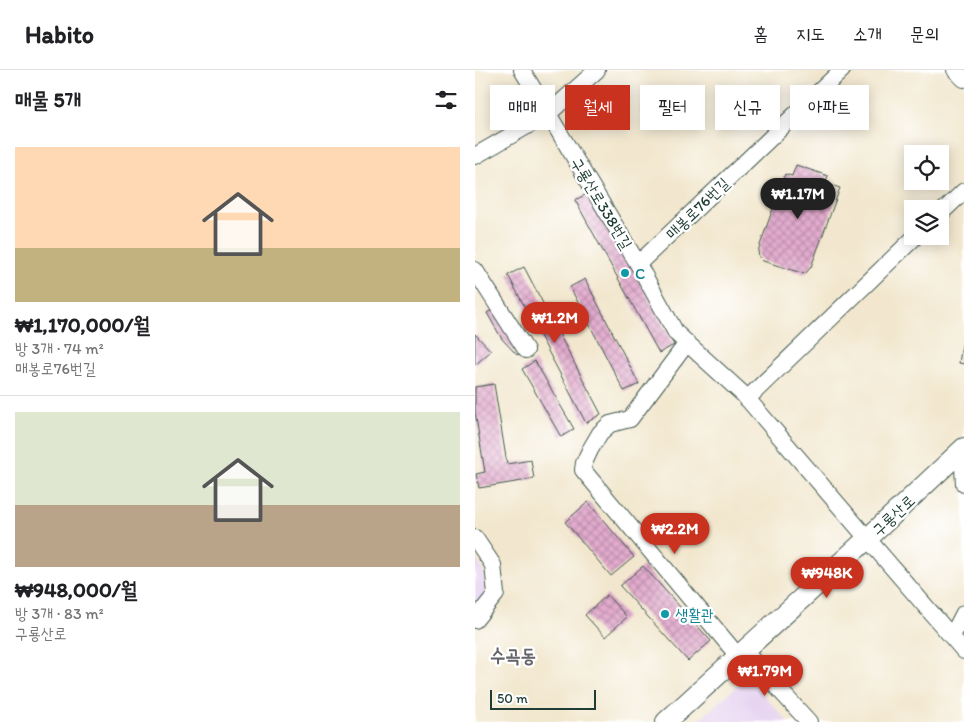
<!DOCTYPE html>
<html lang="ko">
<meta charset="utf-8">
<style>
:root{--surface:#fff;--page:#f2f2f2;--text:#202124;--muted:#757577;--line:#e0e0e0;--accent:#c8321e}
body{margin:0;font-family:Itim,"Poor Story",sans-serif;background:var(--page);color:var(--text);height:100vh;display:flex;flex-direction:column;font-size:19px;white-space:nowrap}
*{box-sizing:border-box;margin:0}
p{font-size:16px;color:var(--muted)}
.icon{flex:none;width:28px;height:28px;fill:none;stroke:currentColor;stroke-width:2;stroke-linecap:round;stroke-linejoin:round}
.map{position:relative;flex:1;overflow:hidden}
.drawer{display:flex;flex-direction:column;background:var(--surface);width:475px}
.drawer>*{flex:none}
.hud{position:absolute;left:15px;top:15px;width:399px;height:45px;display:flex;gap:10px}
.buttons{position:absolute;left:429px;top:75px;display:grid;gap:10px}
.buttons a{display:grid;place-items:center;width:45px;height:45px;border-radius:0px;background:var(--surface);box-shadow:0 2px 12px #0003;font-size:25px}
.scale{position:absolute;left:15px;bottom:12px;width:106px;box-sizing:border-box;padding-left:5px;border:2px solid #1f3d34;border-top:0;font-size:14px;line-height:18px;white-space:nowrap;color:#1f3d34;-webkit-text-stroke:4px #fff;paint-order:stroke}
.price{position:absolute;translate:-50% -42px;padding:0 11px;border-radius:18px;background:var(--accent);color:#fff;font-size:16px;line-height:32px;filter:drop-shadow(0 1px 2px #0008)}
.price::after{content:'';position:absolute;left:50%;top:30px;width:15px;height:11px;margin-left:-8px;background:inherit;clip-path:polygon(0 0,100% 0,50% 100%)}
.price.current{background:#222;color:#fff}
ul{padding:0;list-style:none}
li{display:grid;align-content:center;gap:10px;height:265px;padding:0 15px}
li+li{border-top:1px solid var(--line)}
li span{display:grid;place-items:center;height:155px;border-radius:0px;color:#555}
li>.icon{margin-inline-start:auto}
span .icon{width:90px;height:90px;fill:#fffc;stroke-width:1}
li b{font-size:21px}
h2{display:flex;justify-content:space-between;align-items:center;height:60px;padding:0 15px;font-size:21px}
.chip{padding:0 18px;border-radius:0px;background:var(--surface);box-shadow:0 2px 12px #0003;font-size:18px;line-height:45px}
.chip.current{background:var(--accent);color:#fff}
header{display:flex;align-items:center;gap:30px;box-sizing:border-box;height:70px;padding:0 25px;background:var(--surface);border-bottom:1px solid var(--line)}
header strong{font-size:24px}
nav{display:flex;gap:28px;margin-inline-start:auto;font-size:18px}
main{display:flex;flex:1;min-height:0}
.map>svg:first-child{display:block}
.built{fill:#e6d2f0}
.building{fill:url(#building-cross-hatch)}
.lines{fill:none;stroke-linecap:round;stroke-linejoin:round}
.minor-casing{stroke:#3f564b;stroke-width:18}
.tertiary-casing{stroke:#3f564b;stroke-width:22}
.minor{stroke:#fff;stroke-width:16}
.tertiary{stroke:#fff;stroke-width:20}
.culture-dot{fill:#0f9aa8;stroke:#fff;stroke-width:2}
.labels{text-anchor:middle;stroke-width:4.5;stroke-linejoin:round;paint-order:stroke}
.street-label{font-size:16px;fill:#1f3d34;stroke:#fff}
.culture-label{font-size:16px;fill:#0d838f;stroke:#fff;text-anchor:start}
.quarter-label{font-size:19px;font-weight:bold;fill:#64646a;stroke:#fff}
</style>
<header>
<strong>Habito</strong>
<nav><a>홈</a><a>지도</a><a>소개</a><a>문의</a></nav>
</header>
<main>
<section class="drawer">
<h2>매물 5개<svg class="icon" aria-label="filters" viewBox="0 0 24 24"><path d="M4 7h16M4 17h16"/><circle cx="9" cy="7" r="2"/><circle cx="15" cy="17" r="2"/></svg></h2>
<ul>
<li><span style="background:linear-gradient(#ffd9b3 65%,#c2b280 0)"><svg class="icon" aria-label="home" viewBox="0 0 24 24"><path d="M3 11l9-7 9 7M6 9v11h12V9"/></svg></span><div><b>₩1,170,000/월</b><p>방 3개 · 74 m²</p><p>매봉로76번길</p></div></li>
<li><span style="background:linear-gradient(#dfe7d0 60%,#b9a48a 0)"><svg class="icon" aria-label="home" viewBox="0 0 24 24"><path d="M3 11l9-7 9 7M6 9v11h12V9"/></svg></span><div><b>₩948,000/월</b><p>방 3개 · 83 m²</p><p>구룡산로</p></div></li>
</ul>
</section>
<div class="map">
<svg width="489" height="652" viewBox="0 0 489 652">
<defs>
<pattern id="building-cross-hatch" width="8" height="8" patternUnits="userSpaceOnUse" patternTransform="scale(1.25)"><rect width="8" height="8" fill="#e3abce"/><path d="M0 0l8 8M0 8l8-8" fill="none" stroke="#b78ca8"/></pattern>
</defs>
<rect width="100%" height="100%" fill="#fff"/>
<filter id="ink" filterUnits="userSpaceOnUse"><feTurbulence type="fractalNoise" baseFrequency=".02" numOctaves="2"/><feDisplacementMap in="SourceGraphic" scale="10" xChannelSelector="R" yChannelSelector="G"/><feConvolveMatrix kernelMatrix="1 2 1 2 8 2 1 2 1" color-interpolation-filters="sRGB"/></filter>
<filter id="wash" filterUnits="userSpaceOnUse"><feTurbulence type="fractalNoise" baseFrequency=".0096" numOctaves="4" result="noise"/><feDisplacementMap in="SourceGraphic" scale="20" xChannelSelector="R" yChannelSelector="G"/><feGaussianBlur stdDeviation="1.12" result="paint"/><feColorMatrix in="noise" values="0 0 0 0 0 0 0 0 0 0 0 0 0 0 0 0 0 1.4 0 .05"/><feComposite in="paint" operator="in"/></filter>
<g filter="url(#wash)">
<rect width="100%" height="100%" fill="#f2e7ce"/>
<path class="built" d="M0 487 9 503 10 530 0 544Z
M278 613 313 652H222L263 615Z"/>
<g id="blocks">
<path class="building" d="M321 95 353 106 350 113 365 118 336 197 330 204 288 191 284 187 283 181 310 104 317 106Z
M116 122 199 275 184 283 100 130Z
M49 197 126 344 111 353 33 205Z
M110 209 164 314 149 321 95 217Z
M22 237 47 281 42 285 27 269 12 243Z
M0 264 16 281 0 295Z
M488 269H489V294L484 293Z
M60 291 99 359 86 367 47 299Z
M19 314 32 394 56 390 59 409 4 418 1 404 10 402 0 342V317Z
M113 432 159 487 136 506 90 452Z
M168 496 236 571 213 591 145 516Z
M132 525 152 547 130 567 110 545Z"/>
</g>
</g>
<g filter="url(#ink)">
<use href="#blocks" fill-opacity="0" stroke="#3f564b" stroke-width="1"/>
<g class="lines">
<g class="minor-casing">
<path id="minor" d="M47 0 163 194 201 263 269 325 489 581
M480 0 489 9
M0 86 73 44 122 0
M465 144 489 121
M163 194 367 0
M0 200 51 280
M212 273 155 349 135 354 125 363 115 380 109 393 108 400 263 586
M272 329 441 166
M487 380 489 414
M0 468 18 495 21 524 0 550
M477 566 489 543
M269 581 334 652"/>
</g>
<g class="tertiary-casing">
<path id="tertiary" d="M191 652 392 469 489 378"/>
</g>
<use href="#minor" class="minor"/>
<use href="#tertiary" class="tertiary"/>
</g>
</g>
<g class="culture-dot">
<circle cx="150" cy="203" r="5"/>
<circle cx="190" cy="544" r="5"/>
</g>
<g class="labels">
<g class="street-label">
<text transform="translate(127 133) rotate(59)" y="6">구룡산로338번길</text>
<text transform="translate(222 138) rotate(-44)" y="6">매봉로76번길</text>
<text transform="translate(418 445) rotate(-43)" y="6">구룡산로</text>
</g>
<g class="culture-label">
<text x="160" y="209">C</text>
<text x="200" y="550">생활관</text>
</g>
<g class="quarter-label">
<text x="38" y="592">수곡동</text>
</g>
</g>
</svg>
<div class="buttons">
<a><svg class="icon" aria-label="locate" viewBox="0 0 24 24"><circle cx="12" cy="12" r="6"/><path d="M12 2v4M12 18v4M2 12h4M18 12h4"/></svg></a>
<a><svg class="icon" aria-label="layers" viewBox="0 0 24 24"><path d="M12 4l9 5-9 5-9-5zM3 14l9 5 9-5"/></svg></a>
</div>
<div class="scale">50 m</div>
<b class="price current" style="left:323px;top:150px">₩1.17M</b>
<b class="price" style="left:80px;top:274px">₩1.2M</b>
<b class="price" style="left:200px;top:485px">₩2.2M</b>
<b class="price" style="left:352px;top:529px">₩948K</b>
<b class="price" style="left:290px;top:627px">₩1.79M</b>
<div class="hud">
<a class="chip">매매</a>
<a class="chip current">월세</a>
<a class="chip">필터</a>
<a class="chip">신규</a>
<a class="chip">아파트</a>
</div>
</div>
</main>
